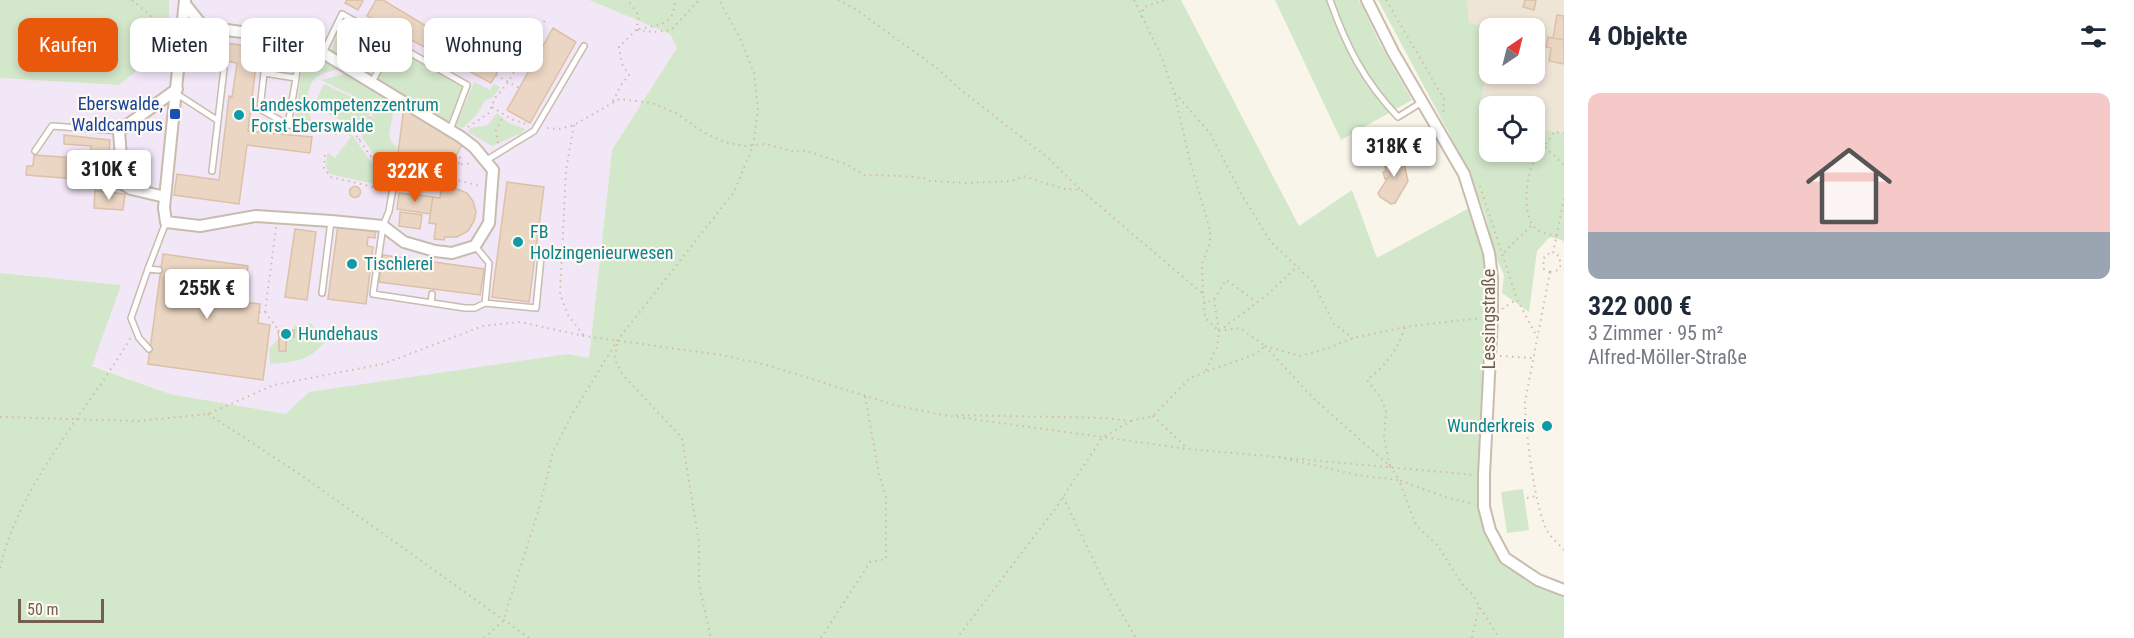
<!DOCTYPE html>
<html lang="de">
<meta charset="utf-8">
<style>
:root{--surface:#fff;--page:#f6f6f7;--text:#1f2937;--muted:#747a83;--accent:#ea580c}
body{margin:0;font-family:"Roboto Condensed",sans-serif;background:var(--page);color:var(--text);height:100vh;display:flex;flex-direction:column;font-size:22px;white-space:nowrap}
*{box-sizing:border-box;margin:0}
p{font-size:20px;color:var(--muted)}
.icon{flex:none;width:33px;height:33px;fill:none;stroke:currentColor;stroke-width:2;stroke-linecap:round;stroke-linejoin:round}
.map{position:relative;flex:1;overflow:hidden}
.sheet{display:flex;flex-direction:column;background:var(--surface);width:570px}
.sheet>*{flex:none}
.banner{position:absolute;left:18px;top:18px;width:570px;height:54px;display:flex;gap:12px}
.needle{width:39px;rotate:35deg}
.controls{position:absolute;left:1479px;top:18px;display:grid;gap:12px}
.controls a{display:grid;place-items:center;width:66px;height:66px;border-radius:12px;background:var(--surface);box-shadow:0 3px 9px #0003;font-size:30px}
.scale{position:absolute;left:18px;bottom:15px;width:86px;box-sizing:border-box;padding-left:6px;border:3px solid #725f50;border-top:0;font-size:16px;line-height:21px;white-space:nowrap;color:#725f50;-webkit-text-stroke:4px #fdf9f1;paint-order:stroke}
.price{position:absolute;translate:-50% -51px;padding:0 14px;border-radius:6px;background:#fff;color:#222;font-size:20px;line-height:39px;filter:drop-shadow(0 2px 3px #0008)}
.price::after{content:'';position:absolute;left:50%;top:36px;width:18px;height:14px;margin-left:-9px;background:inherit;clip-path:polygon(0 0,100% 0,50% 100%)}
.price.selected{background:var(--accent);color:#fff}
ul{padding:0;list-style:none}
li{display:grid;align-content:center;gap:12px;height:318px;padding:0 24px}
li span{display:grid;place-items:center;height:186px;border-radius:12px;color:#555}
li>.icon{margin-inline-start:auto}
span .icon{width:108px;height:108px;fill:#fffc;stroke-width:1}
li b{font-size:26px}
h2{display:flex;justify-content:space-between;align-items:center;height:72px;padding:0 24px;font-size:26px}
.chip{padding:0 21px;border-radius:12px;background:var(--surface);box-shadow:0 3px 9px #0003;font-size:21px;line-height:54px}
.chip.selected{background:var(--accent);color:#fff}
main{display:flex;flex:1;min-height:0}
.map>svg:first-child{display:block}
.residential{fill:#eee5d7}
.education{fill:#f2e7f7}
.green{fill:#d3e7ca}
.building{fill:#ebd6c3;stroke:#ddc0a8;stroke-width:1.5}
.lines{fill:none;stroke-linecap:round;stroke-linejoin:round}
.service-casing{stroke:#c8bcae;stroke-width:8}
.minor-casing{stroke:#c8bcae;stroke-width:14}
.path{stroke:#d2bca8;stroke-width:2;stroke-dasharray:1.5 4.5;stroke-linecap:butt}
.service{stroke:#fff;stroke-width:5}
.minor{stroke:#fff;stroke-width:10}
.transit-dot{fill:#1a4fb4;stroke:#fdf9f1;stroke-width:2}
.culture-dot{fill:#0f9aa8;stroke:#fdf9f1;stroke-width:2}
.labels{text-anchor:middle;stroke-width:4.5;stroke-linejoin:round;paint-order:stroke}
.transit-label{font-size:18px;fill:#164399;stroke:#fdf9f1;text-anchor:end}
.culture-label{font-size:18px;fill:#0d838f;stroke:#fdf9f1;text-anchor:start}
.street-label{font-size:18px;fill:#725f50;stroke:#fdf9f1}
</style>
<main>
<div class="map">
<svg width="1564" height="638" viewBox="0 0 1564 638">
<rect width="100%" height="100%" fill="#faf5ea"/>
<path class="residential" d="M1467 0H1564V133L1535 129 1534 106H1490L1489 109 1480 104 1489 60 1490 74H1534V28H1496L1469 24Z"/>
<path class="education" d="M169 0H589L670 34 677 49 612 150 589 358 568 354 286 414 170 394 92 365 120 285 0 273V78L119 85 140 45V23L169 27Z"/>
<path class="green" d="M0 0H169V28L140 24 136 71 119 85 0 78Z
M589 0H1181L1299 226 1352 190 1377 258 1469 208 1485 255 1488 273 1480 489C1483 533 1486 555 1526 578 1539 585 1550 592 1564 596V638H0V273L121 285 92 366 170 394 286 414 309 392 568 354 589 358 612 150 677 48 670 34Z
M1275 0H1359L1380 44 1412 100 1341 140Z
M1378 0H1467L1469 23 1496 28H1490L1489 60 1480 104 1489 109 1490 152H1534L1535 129 1564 133V243L1562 240 1550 237 1537 251 1529 312 1502 293 1504 275 1495 256 1485 214 1469 171Z
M349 23 387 45 370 75 332 51C333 40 339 29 349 23Z
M219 36 225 37 222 61 189 56 201 43Z
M394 48 463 86 450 123 377 80Z
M309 52 339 69C333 71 326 72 320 75 302 84 308 111 313 126L294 123 304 56Z
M347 73 390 98 394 105 391 108 394 109 389 134 391 141 397 147 399 159 395 170 407 175 416 173 409 180 392 182 362 137 376 107 321 80Z
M474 82 490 90 494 84 500 87 493 97 485 100 478 113 463 128 456 125Z
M324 84 373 107 362 130 313 107Z
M497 113 507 122 525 129 522 133 492 146 468 132 471 128 488 125Z
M346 133 353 136 388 187 330 174 326 167 327 155 328 153 335 158 351 137Z
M310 323 326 340C311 361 295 362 270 364L269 349 279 338H294V326L302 328Z
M1523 489 1529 530 1507 533 1501 492Z"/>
<path class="building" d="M347 0H362L363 1 358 10 345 3Z
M376 0H383L441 35 443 31 502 64 491 83 367 16Z
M1525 0H1536L1534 10 1523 7Z
M1557 15 1564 16V40L1553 38Z
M553 28 576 42 530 123 507 110Z
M146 33 175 37 174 52 144 49Z
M1548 37 1564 40V64L1549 61 1551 48 1546 47Z
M226 43 287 51 284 69 256 65 248 131 312 137 310 153 247 145 239 204 174 195 177 174 219 180 229 96 232 97 237 63 224 61Z
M404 107 463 143 456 156 452 184 442 182 443 174 412 155 398 153Z
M64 135 110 140 106 192 95 191 96 182 88 181 91 146 64 144Z
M1399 152 1402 154 1408 181 1395 203 1391 204 1380 197 1378 193 1388 178 1385 179 1383 172 1386 171 1383 158 1385 155Z
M34 155 90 159 89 180 26 175 27 166H33Z
M442 182 452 184V187L467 193 473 201 476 212 474 221 468 231 457 237H445L444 240 434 239 436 224 429 223 433 197 440 198Z
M507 182 544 187 529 302 492 297Z
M349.5 192a5.5 5.5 0 1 1 11 0a5.5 5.5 0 1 1-11 0Z
M95 191 125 194 123 210 94 208Z
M399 193 433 197 430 214 397 209Z
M400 212 422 215 420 229 399 226Z
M338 225 375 230V238L368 237 367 246 373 247 366 304 328 299Z
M295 229 316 232 307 300 285 297Z
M163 254 248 266 243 302 260 304 258 323 270 325 263 380 148 364Z
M383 255 484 269 480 295 379 282Z
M294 330V337L279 338 278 331Z
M279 339H286V351H279Z"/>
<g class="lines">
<g class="service-casing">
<path id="service" d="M1330 0C1346 46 1364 81 1398 117L1422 102
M301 43 296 78 264 73 260 109 288 125 316 128
M323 53 342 14 393 43
M179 62 219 67 224 69 212 171
M372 82 393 43 467 85 450 130
M177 94 217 120
M288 125 296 78
M35 151 52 126 119 131
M485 161 534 131 584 46
M393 188 389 211 383 226 373 294 465 308H475L485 303 536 308 541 257
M475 246 489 263 485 303
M148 269 131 318 139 338 149 349
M159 270 148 269 166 222
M322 293 331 221
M431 303 432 294"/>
</g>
<g class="minor-casing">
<path id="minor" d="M1367 0 1393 52 1464 174 1489 253 1492 278V316L1484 475V507L1490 530 1505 558 1538 580 1564 590
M185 4 201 24 213 32 227 30 292 39 323 53 461 137 474 147 493 170 489 223 475 246 452 253 435 251 404 242 383 226 331 221 256 216 200 226 166 222 164 208 185 0
M179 56 213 32
M165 197 131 189 123 184 119 131 177 89"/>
</g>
<path class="path" d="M132 0 150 15 158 31 172 33
M838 0 855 9 937 68 961 90 1048 158 1081 190
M1134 0 1159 51 1174 92 1190 161 1210 230V243L1202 264 1203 294
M1386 0 1444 99 1443 115
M1141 17 1144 7 1165 0
M639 29C661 24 674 26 675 0
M637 30 654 32 671 30 699 0
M523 55 531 60
M496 75 519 88
M1175 93 1210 133 1242 195 1270 241 1313 282 1334 324 1353 338
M613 101 621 85 629 75 622 64 619 47 636 30 639 16 628 0
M492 107 511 119 529 125
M574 125 566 170 560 294 568 315 584 336
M468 127 489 113 495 98 507 84 545 20
M547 128 559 129 574 125 619 99 636 101 652 103 676 113 703 132 724 142 745 146 766 144 794 152 801 150 813 153 848 165 864 175 903 176 924 178 930 181 966 183 1012 181 1023 176 1064 189 1081 190 1203 294 1205 304 1214 299 1226 280 1257 302
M335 134 347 130 355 134 389 182
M359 140 374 109 386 103
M498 143 496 130 504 115
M1545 147 1564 165
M325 155 324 168 331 177 386 190
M459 164 461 152
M455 165 473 163
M453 179 480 186
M455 180 456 172
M400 186 409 183 433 185 442 178
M1480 186 1517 299 1537 337
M1557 236C1548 234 1537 233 1532 224 1523 209 1526 179 1533 163 1538 153 1548 142 1554 132L1564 133
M1504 252 1532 225
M1553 253 1564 199
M1550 272 1525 402C1525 427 1535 513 1548 532 1552 539 1559 544 1564 550
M1550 272 1558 270 1561 265 1559 256 1553 253
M1550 272 1544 269 1543 259 1547 254 1553 253
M1204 302 1205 318 1219 331 1214 300
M1502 309 1517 299
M259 312H265L276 227
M265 312 277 328
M1219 331 1240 328 1265 346 1256 354 1205 372 1217 347 1219 331 1267 295 1298 266
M617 344 615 360 623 375 682 438 699 542V585L711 638
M1265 346 1314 399 1390 466 1384 438 1386 411 1381 398 1367 380C1387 364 1397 351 1405 327
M1265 346 1300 356 1329 348 1353 338 1405 327 1481 318
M1500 356 1533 358
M208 414 301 475 529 638
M956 415 1103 418 1131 421 1102 438 1055 509 957 638
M1153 416 1188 449
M0 417 139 421 208 414 274 385 383 364 483 326 520 322 584 336 721 355 767 365 898 406 943 415 1188 449 1475 475
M1131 421 1153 416 1190 378 1205 372
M1279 457 1357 475 1399 480 1416 525 1437 545 1463 585 1472 594 1499 638
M1390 466 1399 480 1445 497 1475 504
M1063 497 1106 586 1136 638
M1527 498 1536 496
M0 568C21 480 86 414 131 337
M484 638 503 621 539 509 553 452 571 416 617 341 734 192 753 146 758 110 754 73 740 38 719 0
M821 638 870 562 886 559V496L879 474 865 396
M1472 638 1479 606"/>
<use href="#service" class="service"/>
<use href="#minor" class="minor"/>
</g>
<rect class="transit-dot" x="169" y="108" width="12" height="12" rx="3"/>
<g class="culture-dot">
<circle cx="239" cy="115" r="6"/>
<circle cx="518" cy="242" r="6"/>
<circle cx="352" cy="264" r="6"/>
<circle cx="286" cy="334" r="6"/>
<circle cx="1547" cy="426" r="6"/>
</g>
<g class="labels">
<g class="transit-label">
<text x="163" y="110">Eberswalde,<tspan x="163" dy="21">Waldcampus</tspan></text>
</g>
<g class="culture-label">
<text x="251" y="111">Landeskompetenzzentrum<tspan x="251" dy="21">Forst Eberswalde</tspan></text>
<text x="530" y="238">FB<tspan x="530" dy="21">Holzingenieurwesen</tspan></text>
<text x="364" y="270">Tischlerei</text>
<text x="298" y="340">Hundehaus</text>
<text x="1535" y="432" text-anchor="end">Wunderkreis</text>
</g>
<g class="street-label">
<text transform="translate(1489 319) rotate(-90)" y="6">Lessingstraße</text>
</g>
</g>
</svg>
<div class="controls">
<a><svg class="needle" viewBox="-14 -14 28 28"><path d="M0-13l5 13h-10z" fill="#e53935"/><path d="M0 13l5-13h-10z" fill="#747a83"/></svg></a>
<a><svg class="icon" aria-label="locate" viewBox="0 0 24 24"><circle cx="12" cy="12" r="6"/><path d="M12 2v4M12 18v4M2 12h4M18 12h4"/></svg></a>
</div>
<div class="scale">50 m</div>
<b class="price" style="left:1394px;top:178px">318K €</b>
<b class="price" style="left:109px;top:201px">310K €</b>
<b class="price selected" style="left:415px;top:203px">322K €</b>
<b class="price" style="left:207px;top:320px">255K €</b>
<div class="banner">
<a class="chip selected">Kaufen</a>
<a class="chip">Mieten</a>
<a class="chip">Filter</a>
<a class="chip">Neu</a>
<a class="chip">Wohnung</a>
</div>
</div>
<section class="sheet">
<h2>4 Objekte<svg class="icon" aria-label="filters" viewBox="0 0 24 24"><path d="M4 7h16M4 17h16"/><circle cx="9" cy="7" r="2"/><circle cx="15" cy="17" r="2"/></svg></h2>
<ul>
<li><span style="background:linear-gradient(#f6c9c9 75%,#9aa5b1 0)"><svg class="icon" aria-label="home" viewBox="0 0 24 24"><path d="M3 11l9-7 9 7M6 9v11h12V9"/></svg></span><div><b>322 000 €</b><p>3 Zimmer · 95 m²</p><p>Alfred-Möller-Straße</p></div></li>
</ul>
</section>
</main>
